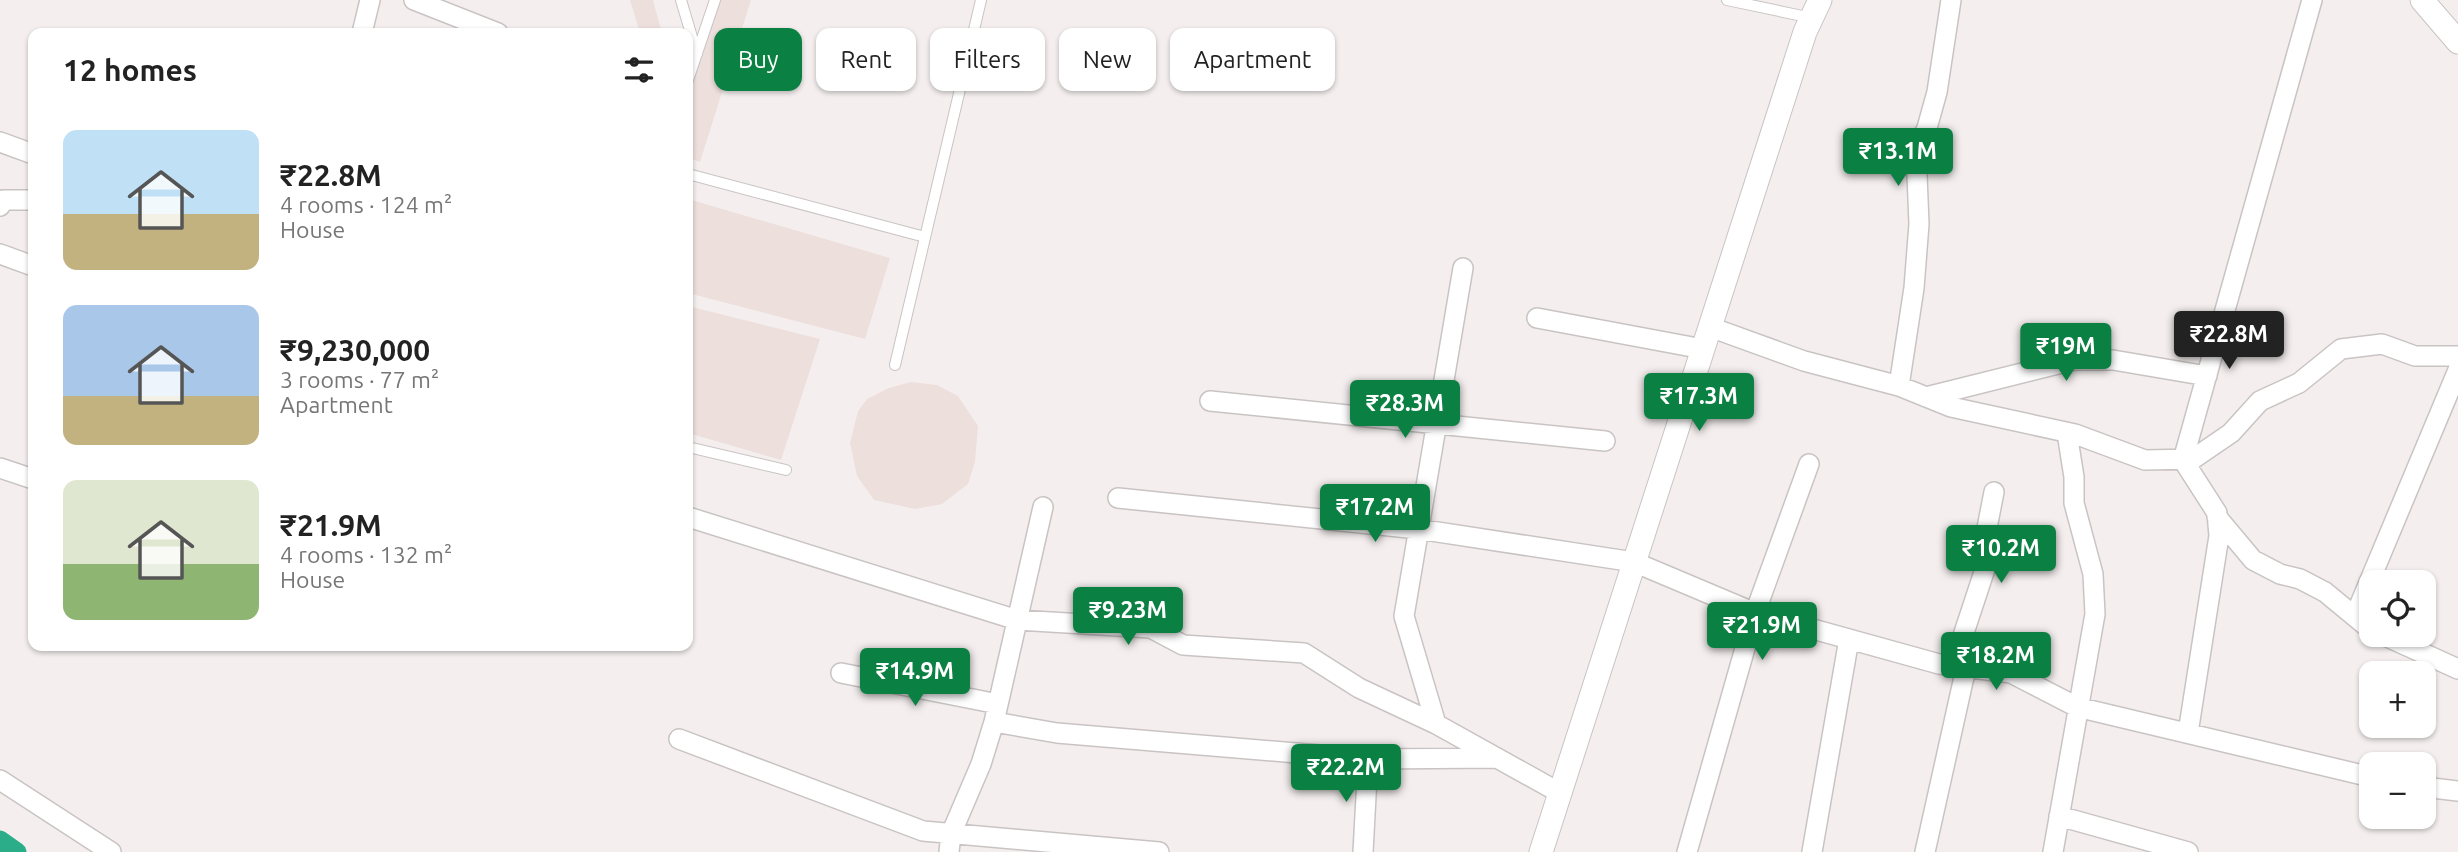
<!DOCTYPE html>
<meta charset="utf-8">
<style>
:root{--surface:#fff;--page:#f2f2f2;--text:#222;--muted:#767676;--accent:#0b8043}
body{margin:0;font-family:Ubuntu,sans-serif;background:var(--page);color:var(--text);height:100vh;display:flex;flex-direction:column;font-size:26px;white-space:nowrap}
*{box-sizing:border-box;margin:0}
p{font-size:23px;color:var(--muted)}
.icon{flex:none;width:38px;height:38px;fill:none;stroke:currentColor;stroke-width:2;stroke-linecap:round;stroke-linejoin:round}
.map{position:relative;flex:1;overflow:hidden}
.side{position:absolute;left:28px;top:28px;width:665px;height:623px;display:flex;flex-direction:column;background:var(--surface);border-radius:14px;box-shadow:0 2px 5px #0004}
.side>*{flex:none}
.hud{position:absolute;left:714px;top:28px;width:665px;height:63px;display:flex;gap:14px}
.controls{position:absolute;left:2359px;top:570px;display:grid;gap:14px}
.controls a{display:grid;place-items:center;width:77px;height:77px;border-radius:14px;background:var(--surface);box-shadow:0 2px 5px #0004;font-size:35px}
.price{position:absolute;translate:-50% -60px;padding:0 16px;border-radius:7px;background:var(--accent);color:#fff;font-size:23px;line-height:46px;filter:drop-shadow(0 2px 4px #0008)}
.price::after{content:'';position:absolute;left:50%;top:42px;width:21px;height:16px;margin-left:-10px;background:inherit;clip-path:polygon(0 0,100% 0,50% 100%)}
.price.current{background:#222;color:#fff}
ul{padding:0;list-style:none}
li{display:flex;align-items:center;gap:21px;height:175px;padding:0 35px}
li span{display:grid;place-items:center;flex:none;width:196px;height:140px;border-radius:14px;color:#555}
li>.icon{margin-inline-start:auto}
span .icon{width:84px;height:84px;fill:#fffc;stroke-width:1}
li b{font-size:30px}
h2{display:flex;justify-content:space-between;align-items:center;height:84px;padding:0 35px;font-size:30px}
.tag{padding:0 24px;border-radius:14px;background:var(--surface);box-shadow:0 2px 5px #0004;font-size:24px;line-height:63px}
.tag.current{background:var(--accent);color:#fff}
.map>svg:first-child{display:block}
.built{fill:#eddfdc}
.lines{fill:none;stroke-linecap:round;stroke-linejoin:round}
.canal{stroke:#2cad8a;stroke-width:19}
.service-casing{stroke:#c9c4c3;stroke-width:12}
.minor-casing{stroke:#c9c4c3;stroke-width:22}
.tertiary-casing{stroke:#c9c4c3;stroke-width:25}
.service{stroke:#fff;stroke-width:10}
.minor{stroke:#fff;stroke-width:19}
.tertiary{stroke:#fff;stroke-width:23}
</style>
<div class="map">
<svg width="2458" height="852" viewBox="0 0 2458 852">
<rect width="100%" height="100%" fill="#f4efee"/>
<path class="built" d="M630 0H653L662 33H640Z
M716 0H751L700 162 688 158V87Z
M688 199 890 258 865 339 688 293Z
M688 306 820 339 781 460 688 433Z
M911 382 937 385 958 396 978 426 975 462 968 484 942 504 915 509 874 500 857 476 850 443 858 411 867 399 889 388Z"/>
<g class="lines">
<path class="canal" d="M0 840 17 852"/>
<g class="service-casing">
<path id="service" d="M681 0 697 54
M1727 0 1812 18
M688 80 715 0
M688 174 925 237
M895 365 981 0
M688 447 786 470"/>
</g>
<g class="minor-casing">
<path id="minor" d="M414 0 498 33
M362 33 370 0
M0 142 33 154
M0 206 3 200H33
M0 254 33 266
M1537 318 1703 349
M1710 327 1804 361 1899 386 1951 407 2075 434 2145 460 2193 459 2231 433 2260 401 2299 383 2341 349 2382 344 2415 356H2458
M1899 386 1914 288 1919 224 1916 151 1927 128 1937 92 1951 0
M1926 397 2074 360H2113L2207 376
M1210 401 1605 441
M0 468 33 479
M1118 498 1418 529 1634 562 1755 613 1939 664 2011 673 2077 707 2371 777
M688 517 1017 620 1151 628 1183 645 1304 653 1359 688 1436 724 1560 793
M2217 517 2253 560 2280 574 2300 579 2325 592 2371 630
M2355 616 2458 370
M2383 635 2458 669
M1953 666 1986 566V533L1994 492
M841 673 998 704
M994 722 1057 733 1368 759 1497 758
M1436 724 1404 616 1463 268
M2188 733 2219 536 2217 513 2183 460 2312 0
M679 739 923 831 1159 852
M0 780 111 852
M2424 787 2458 791
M2059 816 2188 852
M949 852 951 834 981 764 994 722 1043 507
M1363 852 1368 759
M1687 852 1755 613 1809 464
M1812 852 1849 639
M1925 852 1966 668
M2053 852 2095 614 2093 574 2074 503V477L2067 433"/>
</g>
<g class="tertiary-casing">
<path id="tertiary" d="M2422 0 2458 42
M1541 852 1805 32 1820 0"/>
</g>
<use href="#service" class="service"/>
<use href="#minor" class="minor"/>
<use href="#tertiary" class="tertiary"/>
</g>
</svg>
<div class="controls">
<a><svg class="icon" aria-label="locate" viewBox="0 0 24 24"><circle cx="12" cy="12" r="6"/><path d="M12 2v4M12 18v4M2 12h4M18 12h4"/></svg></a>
<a>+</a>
<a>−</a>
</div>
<b class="price" style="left:1898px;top:188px">₹13.1M</b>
<b class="price current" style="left:2229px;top:371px">₹22.8M</b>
<b class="price" style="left:2066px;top:383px">₹19M</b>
<b class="price" style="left:1699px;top:433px">₹17.3M</b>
<b class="price" style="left:1405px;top:440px">₹28.3M</b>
<b class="price" style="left:1375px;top:544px">₹17.2M</b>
<b class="price" style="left:2001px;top:585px">₹10.2M</b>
<b class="price" style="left:1128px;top:647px">₹9.23M</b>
<b class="price" style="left:1762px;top:662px">₹21.9M</b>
<b class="price" style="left:1996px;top:692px">₹18.2M</b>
<b class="price" style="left:915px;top:708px">₹14.9M</b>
<b class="price" style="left:1346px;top:804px">₹22.2M</b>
<div class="hud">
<a class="tag current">Buy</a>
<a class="tag">Rent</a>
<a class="tag">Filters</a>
<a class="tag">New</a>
<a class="tag">Apartment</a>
</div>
<section class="side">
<h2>12 homes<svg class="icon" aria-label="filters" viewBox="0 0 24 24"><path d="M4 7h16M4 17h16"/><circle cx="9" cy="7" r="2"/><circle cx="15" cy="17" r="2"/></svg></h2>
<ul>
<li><span style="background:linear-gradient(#bfe0f5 60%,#c2b280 0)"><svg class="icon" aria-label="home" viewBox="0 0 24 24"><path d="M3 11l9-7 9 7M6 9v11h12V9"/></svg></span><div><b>₹22.8M</b><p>4 rooms · 124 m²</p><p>House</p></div></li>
<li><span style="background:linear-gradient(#a9c7e8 65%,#c2b280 0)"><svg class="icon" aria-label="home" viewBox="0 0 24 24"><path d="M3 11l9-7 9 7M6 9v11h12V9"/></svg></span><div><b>₹9,230,000</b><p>3 rooms · 77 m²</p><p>Apartment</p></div></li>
<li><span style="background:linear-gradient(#dfe7d0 60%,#8fb573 0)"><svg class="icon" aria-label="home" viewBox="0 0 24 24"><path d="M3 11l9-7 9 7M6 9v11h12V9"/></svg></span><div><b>₹21.9M</b><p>4 rooms · 132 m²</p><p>House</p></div></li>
</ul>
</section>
</div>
